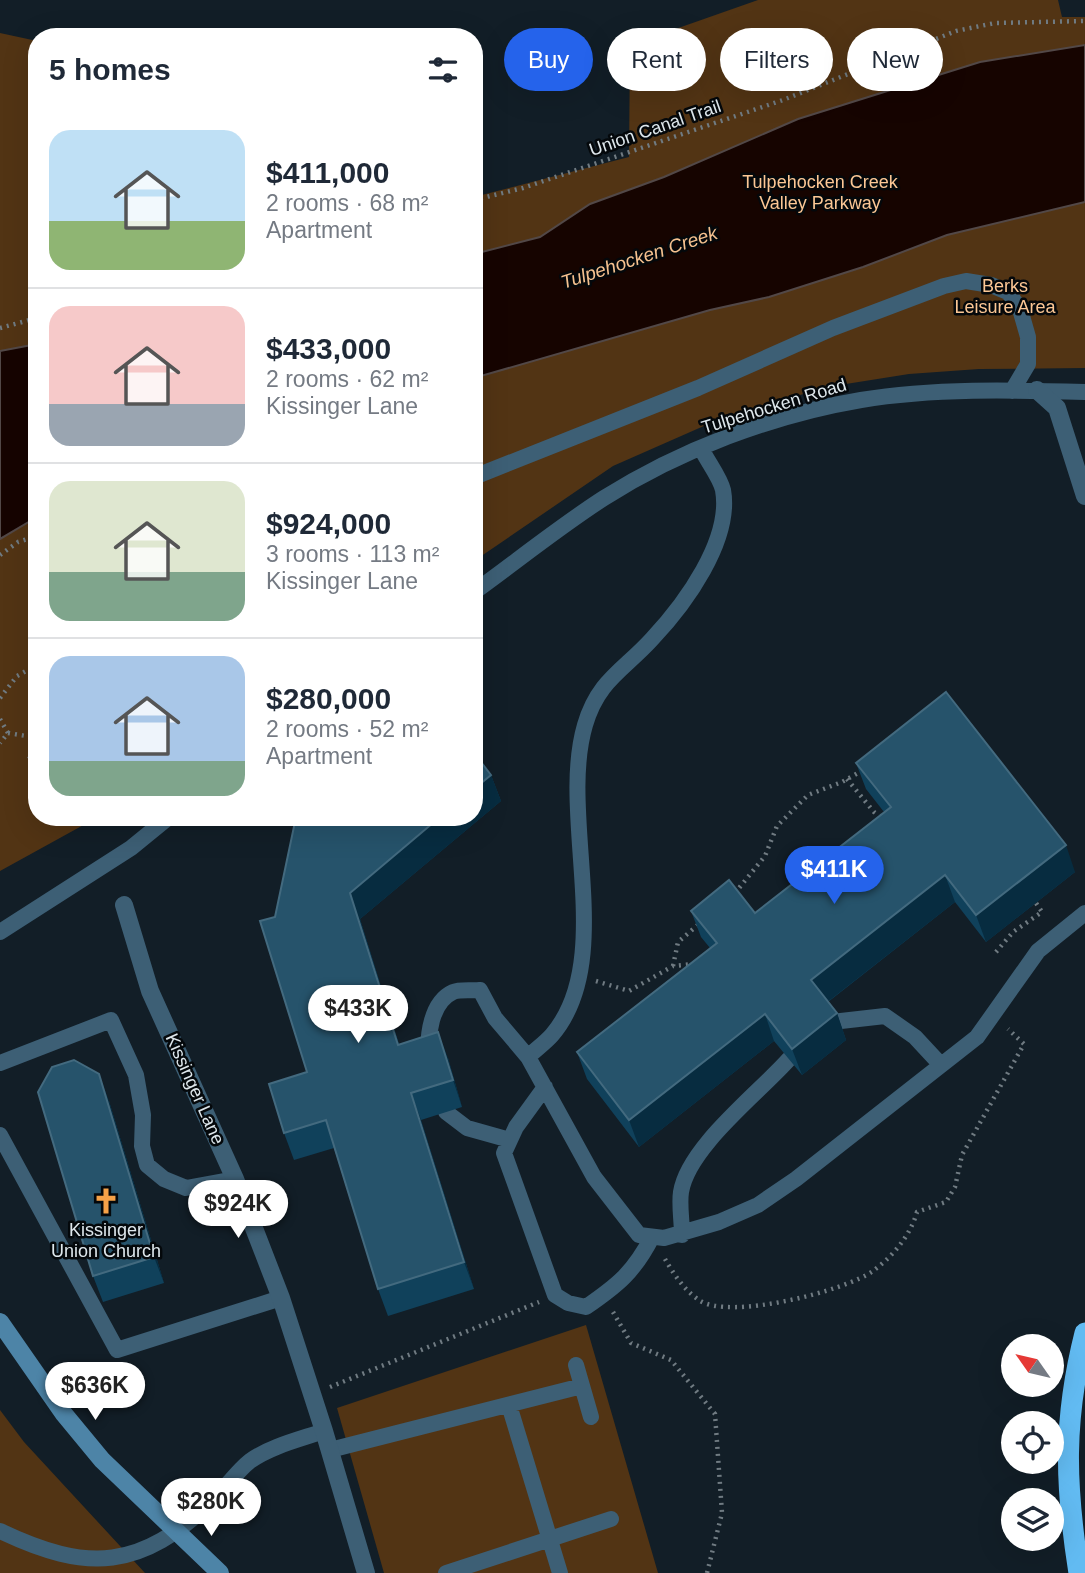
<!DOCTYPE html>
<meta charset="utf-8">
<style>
:root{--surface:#fff;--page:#f6f6f7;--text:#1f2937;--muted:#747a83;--line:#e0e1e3;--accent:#2563eb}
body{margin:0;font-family:Arial,sans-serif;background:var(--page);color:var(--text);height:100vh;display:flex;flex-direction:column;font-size:26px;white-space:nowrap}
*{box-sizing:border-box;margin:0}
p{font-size:23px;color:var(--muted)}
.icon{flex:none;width:38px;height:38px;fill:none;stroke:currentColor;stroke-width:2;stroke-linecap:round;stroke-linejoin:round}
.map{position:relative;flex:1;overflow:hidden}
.drawer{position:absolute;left:28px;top:28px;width:455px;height:798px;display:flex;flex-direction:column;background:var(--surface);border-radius:28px;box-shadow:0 7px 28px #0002}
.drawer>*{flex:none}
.hud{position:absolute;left:504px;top:28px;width:476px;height:63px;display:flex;gap:14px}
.needle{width:46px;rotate:304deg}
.buttons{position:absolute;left:1001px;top:1334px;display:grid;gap:14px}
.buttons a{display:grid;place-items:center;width:63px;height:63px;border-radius:50%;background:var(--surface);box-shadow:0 7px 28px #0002;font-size:35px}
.price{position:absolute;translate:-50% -60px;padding:0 16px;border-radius:24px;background:#fff;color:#222;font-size:23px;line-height:46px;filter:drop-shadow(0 2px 4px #0008)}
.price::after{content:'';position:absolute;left:50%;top:42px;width:21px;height:16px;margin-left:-10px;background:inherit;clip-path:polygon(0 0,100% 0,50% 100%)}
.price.current{background:var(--accent);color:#fff}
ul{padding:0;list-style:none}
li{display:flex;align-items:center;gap:21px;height:175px;padding:0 21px}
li+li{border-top:2px solid var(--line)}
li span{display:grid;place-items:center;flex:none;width:196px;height:140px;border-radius:21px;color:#555}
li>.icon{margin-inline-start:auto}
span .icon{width:84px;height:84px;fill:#fffc;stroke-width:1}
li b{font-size:30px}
h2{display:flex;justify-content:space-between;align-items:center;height:84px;padding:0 21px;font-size:30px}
.tag{padding:0 24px;border-radius:32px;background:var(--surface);box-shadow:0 7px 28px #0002;font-size:24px;line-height:63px}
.tag.current{background:var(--accent);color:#fff}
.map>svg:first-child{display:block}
.green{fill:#523414}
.water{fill:#160400;stroke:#524847;stroke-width:2}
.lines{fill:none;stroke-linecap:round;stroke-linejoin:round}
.path{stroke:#707b82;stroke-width:4.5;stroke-dasharray:2 5;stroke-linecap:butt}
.lane{stroke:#3d5f75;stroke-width:16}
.street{stroke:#3d5f75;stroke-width:18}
.secondary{stroke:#4d84a7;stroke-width:18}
.highway{stroke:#62bbf2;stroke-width:21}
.wall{fill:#10415b}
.shaded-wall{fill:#072c40}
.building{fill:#26536b;stroke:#436a7f;stroke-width:2}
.labels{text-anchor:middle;stroke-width:5;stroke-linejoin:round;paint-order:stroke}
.street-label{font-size:18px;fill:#dee7ec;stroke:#04080b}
.park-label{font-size:18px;fill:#fcc795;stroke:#04080b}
.poi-label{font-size:18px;fill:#dee7ec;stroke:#04080b}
.water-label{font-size:19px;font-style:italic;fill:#f5c18f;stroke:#04080b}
</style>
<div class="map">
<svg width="1085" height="1573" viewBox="0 0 1085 1573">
<rect width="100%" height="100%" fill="#121e27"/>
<path class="green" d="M758 0H1058L1062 17H1085V368L979 369 909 374 827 387 722 418 613 466 474 561V197L629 157 630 45Z
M0 33 37 41V817H98L0 871Z
M586 1325 658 1573H384L337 1408Z
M0 1410 24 1442 145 1573H0Z"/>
<path class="water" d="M1085 45V202L947 235 863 267 769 297 710 310 474 378V254L540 237 590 204 664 177 798 119 980 62Z
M37 344V517L0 539V351Z"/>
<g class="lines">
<path class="path" d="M474 200 523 188 783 100 956 31 995 23 1085 21
M0 328 37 318
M0 555 18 542 37 536
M0 698 17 676 37 665
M0 719 8 733 0 743
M8 733 26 736 37 732
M29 759 37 747
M847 779 874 812 884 819
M735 893 765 856 777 826 808 795 842 782 865 769
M996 952 1013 932 1042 912 1036 903
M673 966 678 942 699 924
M596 981 629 991 673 966 694 964
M665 1259C673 1273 684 1290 699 1300 728 1321 845 1291 873 1271 893 1256 910 1236 917 1212L946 1202 955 1187 962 1155 1024 1044 1008 1029
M613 1312 631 1343 671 1360 715 1414 722 1513 707 1573
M330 1387 539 1302"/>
<path class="lane" d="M474 477 698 388 833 328 944 286 966 281 991 285 1008 292 1020 309 1028 337V364L1012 391
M474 592C517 561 559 527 604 498 680 450 772 415 861 400 934 388 1012 390 1085 392
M0 932 131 848 169 817
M832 1022 885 1016 915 1037 941 1065
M429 1056C427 1036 431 1002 453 992 460 989 473 991 480 990L495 1018 528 1057 594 1177 639 1235 664 1238 719 1222 758 1205 796 1179 977 1037 1038 951 1085 913
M528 1057C535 1050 545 1043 552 1035 617 959 558 816 585 725 598 680 624 670 652 639 685 604 732 540 723 490 720 477 707 461 701 448
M0 1063 111 1020 136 1075 143 1115 142 1146 147 1165 164 1179 186 1188 235 1179
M545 1087 516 1127 504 1153 555 1295 568 1303 586 1307C618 1285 634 1272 652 1237
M446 1112 467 1128 510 1140
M0 1135 117 1350 281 1298
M682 1235C682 1221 679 1205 681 1192 688 1147 759 1093 789 1059
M576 1365 591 1417
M509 1405 560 1573
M330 1450 582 1386
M0 1531C88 1573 141 1570 213 1500 226 1488 236 1472 250 1461 271 1446 301 1439 324 1431
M446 1573 611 1519"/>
<path class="street" d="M1037 390 1057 408 1085 496
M124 905 150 991 235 1179 281 1298 324 1431 366 1573"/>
<path class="secondary" d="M0 1322 64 1414 102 1460 220 1573"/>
<path class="highway" d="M1079 1573C1065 1485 1063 1420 1085 1333"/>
</g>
<path class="wall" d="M856 763 1075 872 986 942 955 902 828 1002 837 1013 846 1040 802 1075 774 1041 639 1147 587 1079 577 1052 710 948 701 937 691 911 755 913 884 812 866 789Z
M491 775 501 801 360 919 399 1044 448 1058 462 1107 421 1120 474 1289 388 1316 378 1289 334 1148 294 1160 284 1133 307 1072 275 917Z
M109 1101 164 1283 103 1302 93 1276Z"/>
<path class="shaded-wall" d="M491 775 501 801 360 919 407 1071 398 1045 350 893 440 817H474V789Z
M1066 845 1075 872 986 942 976 915Z
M945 875 955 902 821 1007 811 980Z
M837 1013 846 1040 802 1075 792 1049Z
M765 1014 774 1041 639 1147 629 1120Z
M438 1032 448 1058 462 1107 453 1080Z
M99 1074 109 1101 164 1283 154 1257Z
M411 1093 421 1120 474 1289 464 1262Z"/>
<path class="building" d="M37 669V678L33 671Z
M946 692 1066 845 976 915 945 875 811 980 837 1013 792 1049 765 1014 629 1120 577 1052 717 943 691 911 729 880 755 913 891 807 856 763Z
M474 753 491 775 474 789Z
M296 817H440L350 893 398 1045 438 1032 453 1080 411 1093 464 1262 378 1289 326 1120 284 1133 269 1084 307 1072 260 921 275 917Z
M74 1060 99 1074 154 1257 93 1276 38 1092 52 1067Z"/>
<defs>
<g id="church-bare" transform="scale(2.1)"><path d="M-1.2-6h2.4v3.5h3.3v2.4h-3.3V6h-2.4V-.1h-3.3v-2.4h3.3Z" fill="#f6a248" stroke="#04080b" stroke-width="2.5" paint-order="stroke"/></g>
</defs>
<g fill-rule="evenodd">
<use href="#church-bare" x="106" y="1201"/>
</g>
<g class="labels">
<g class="street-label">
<text transform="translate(655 128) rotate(-19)" y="6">Union Canal Trail</text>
<text transform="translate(774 406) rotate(-17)" y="6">Tulpehocken Road</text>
<text transform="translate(195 1089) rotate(66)" y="6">Kissinger Lane</text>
</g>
<g class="park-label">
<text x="820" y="188">Tulpehocken Creek<tspan x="820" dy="21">Valley Parkway</tspan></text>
<text x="1005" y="292">Berks<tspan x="1005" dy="21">Leisure Area</tspan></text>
</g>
<g class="poi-label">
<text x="106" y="1236">Kissinger<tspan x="106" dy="21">Union Church</tspan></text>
</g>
<g class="water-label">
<text transform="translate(639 257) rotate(-18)" y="7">Tulpehocken Creek</text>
</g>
</g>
</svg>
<div class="buttons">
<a><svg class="needle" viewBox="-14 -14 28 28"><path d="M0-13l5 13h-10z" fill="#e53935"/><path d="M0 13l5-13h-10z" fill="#747a83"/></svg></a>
<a><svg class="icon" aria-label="locate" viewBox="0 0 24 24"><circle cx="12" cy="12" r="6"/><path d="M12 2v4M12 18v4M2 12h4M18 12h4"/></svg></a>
<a><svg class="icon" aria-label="layers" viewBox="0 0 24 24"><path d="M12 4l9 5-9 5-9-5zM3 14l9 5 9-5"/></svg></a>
</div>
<b class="price current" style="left:834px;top:906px">$411K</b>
<b class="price" style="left:358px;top:1045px">$433K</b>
<b class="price" style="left:238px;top:1240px">$924K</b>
<b class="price" style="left:95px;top:1422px">$636K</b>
<b class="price" style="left:211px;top:1538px">$280K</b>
<div class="hud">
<a class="tag current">Buy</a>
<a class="tag">Rent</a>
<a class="tag">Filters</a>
<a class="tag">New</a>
</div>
<section class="drawer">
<h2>5 homes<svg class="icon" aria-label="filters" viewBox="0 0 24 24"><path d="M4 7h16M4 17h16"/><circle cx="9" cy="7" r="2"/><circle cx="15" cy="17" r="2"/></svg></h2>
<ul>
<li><span style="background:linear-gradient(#bfe0f5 65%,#8fb573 0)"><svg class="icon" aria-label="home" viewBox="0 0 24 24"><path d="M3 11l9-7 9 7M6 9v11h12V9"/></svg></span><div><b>$411,000</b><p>2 rooms · 68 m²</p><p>Apartment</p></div></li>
<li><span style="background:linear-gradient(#f6c9c9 70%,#9aa5b1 0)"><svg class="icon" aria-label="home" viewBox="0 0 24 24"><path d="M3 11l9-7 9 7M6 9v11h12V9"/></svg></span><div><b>$433,000</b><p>2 rooms · 62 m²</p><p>Kissinger Lane</p></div></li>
<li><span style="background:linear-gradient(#dfe7d0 65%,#7fa58c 0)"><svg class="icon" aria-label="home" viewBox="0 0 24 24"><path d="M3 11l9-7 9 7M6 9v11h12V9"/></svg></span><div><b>$924,000</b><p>3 rooms · 113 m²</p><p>Kissinger Lane</p></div></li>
<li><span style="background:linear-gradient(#a9c7e8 75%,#7fa58c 0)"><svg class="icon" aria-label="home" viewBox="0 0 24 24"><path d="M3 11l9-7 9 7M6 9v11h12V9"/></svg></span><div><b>$280,000</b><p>2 rooms · 52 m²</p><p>Apartment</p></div></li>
</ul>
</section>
</div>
